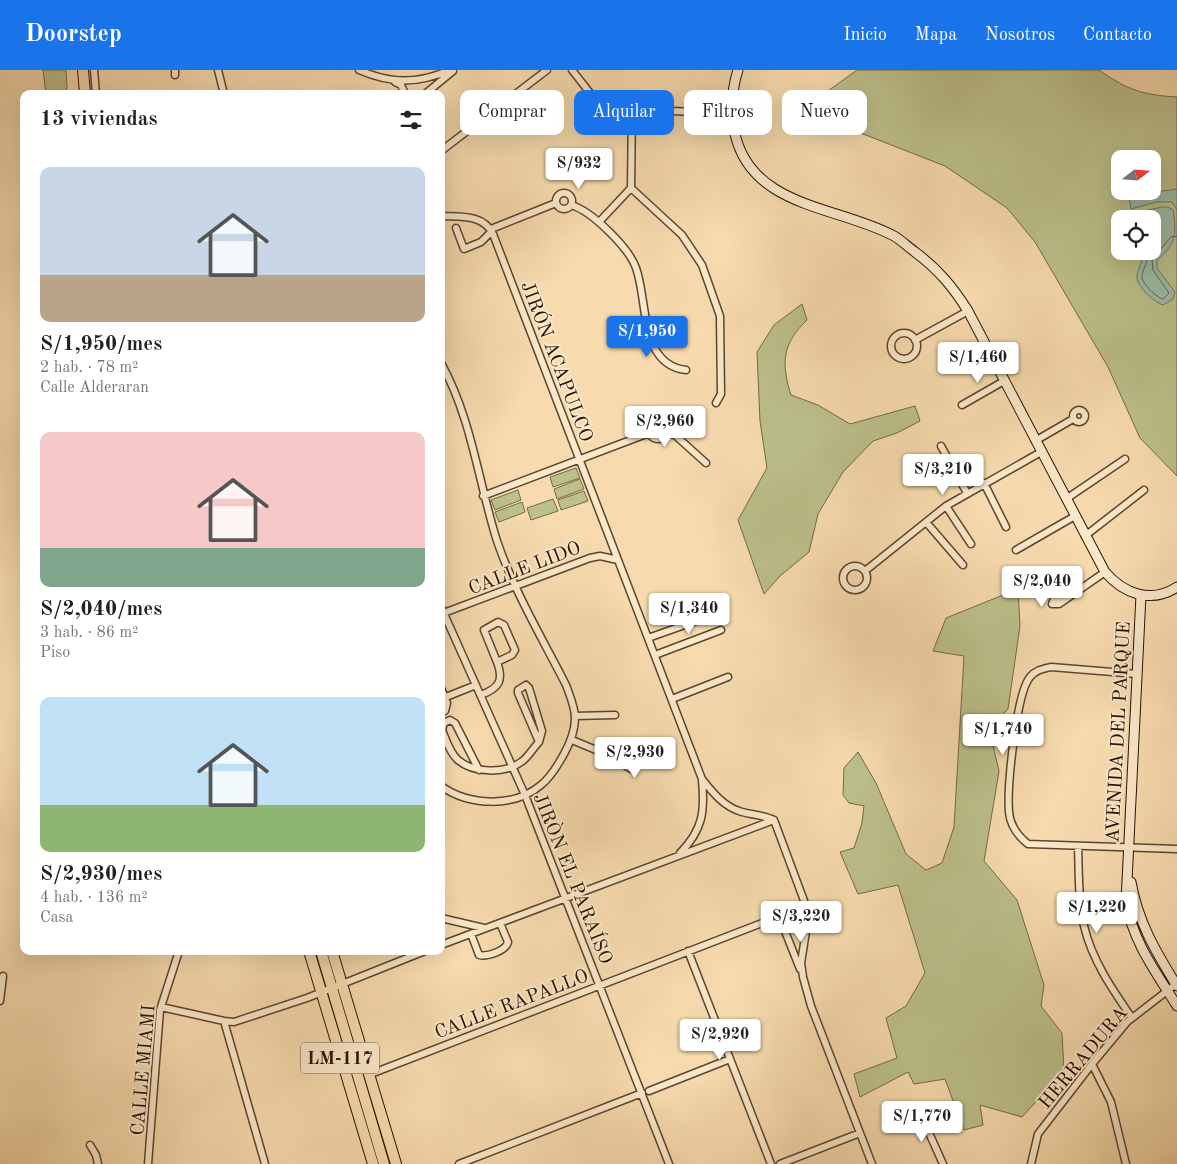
<!DOCTYPE html>
<html lang="es">
<meta charset="utf-8">
<style>
:root{--surface:#fff;--page:#f2f2f2;--text:#202124;--muted:#757577;--accent:#1a73e8}
body{margin:0;font-family:"Old Standard TT",serif;background:var(--page);color:var(--text);height:100vh;display:flex;flex-direction:column;font-size:19px;white-space:nowrap}
*{box-sizing:border-box;margin:0}
p{font-size:16px;color:var(--muted)}
.icon{flex:none;width:28px;height:28px;fill:none;stroke:currentColor;stroke-width:2;stroke-linecap:round;stroke-linejoin:round}
.map{position:relative;flex:1;overflow:hidden}
.side{position:absolute;left:20px;top:20px;width:425px;height:865px;display:flex;flex-direction:column;background:var(--surface);border-radius:10px;box-shadow:0 5px 20px #0002}
.side>*{flex:none}
.hud{position:absolute;left:460px;top:20px;width:475px;height:45px;display:flex;gap:10px}
.needle{width:32px;rotate:73deg}
.fabs{position:absolute;left:1111px;top:80px;display:grid;gap:10px}
.fabs a{display:grid;place-items:center;width:50px;height:50px;border-radius:10px;background:var(--surface);box-shadow:0 5px 20px #0002;font-size:25px}
.price{position:absolute;translate:-50% -42px;padding:0 11px;border-radius:5px;background:#fff;color:#222;font-size:16px;line-height:32px;filter:drop-shadow(0 1px 2px #0008)}
.price::after{content:'';position:absolute;left:50%;top:30px;width:15px;height:11px;margin-left:-8px;background:inherit;clip-path:polygon(0 0,100% 0,50% 100%)}
.price.active{background:var(--accent);color:#fff}
ul{padding:0;list-style:none}
li{display:grid;align-content:center;gap:10px;height:265px;padding:0 20px}
li span{display:grid;place-items:center;height:155px;border-radius:10px;color:#555}
li>.icon{margin-inline-start:auto}
span .icon{width:90px;height:90px;fill:#fffc;stroke-width:1}
li b{font-size:21px}
h2{display:flex;justify-content:space-between;align-items:center;height:60px;padding:0 20px;font-size:21px}
.tag{padding:0 18px;border-radius:10px;background:var(--surface);box-shadow:0 5px 20px #0002;font-size:18px;line-height:45px}
.tag.active{background:var(--accent);color:#fff}
header{display:flex;align-items:center;gap:30px;box-sizing:border-box;height:70px;padding:0 25px;background:var(--accent);color:#fff}
header strong{font-size:24px}
nav{display:flex;gap:28px;margin-inline-start:auto;font-size:18px}
.map>svg:first-child{display:block}
.green{fill:#bcc08b;stroke:#746946;fill-rule:evenodd}
.water{fill:#9ebba7;stroke:#707765}
.lines{fill:none;stroke-linecap:round;stroke-linejoin:round}
.shore{stroke:#646654;stroke-width:1}
.street-casing{stroke:#5e442d;stroke-width:9}
.secondary-casing{stroke:#2b1202;stroke-width:11}
.primary-casing{stroke:#2b1202;stroke-width:12}
.street{stroke:#fae8ca;stroke-width:6}
.secondary{stroke:#fae8ca;stroke-width:9}
.primary{stroke:#f7dbae;stroke-width:10}
.labels{text-anchor:middle;stroke-width:4;stroke-linejoin:round;paint-order:stroke}
.shield{fill:#fae8ca;stroke:#69523e;stroke-width:1}
.shield-label{font-size:18px;font-weight:bold;fill:#2b1202}
.street-label{font-size:19px;fill:#2b1202;stroke:#fae8ca}
</style>
<header>
<strong>Doorstep</strong>
<nav><a>Inicio</a><a>Mapa</a><a>Nosotros</a><a>Contacto</a></nav>
</header>
<div class="map">
<svg width="1177" height="1094" viewBox="0 0 1177 1094">
<rect width="100%" height="100%" fill="#f7dbae"/>
<filter id="stains"><feTurbulence type="fractalNoise" baseFrequency=".004" numOctaves="4"/><feColorMatrix values="0 0 0 0 .2 0 0 0 0 .09 0 0 0 0 .02 0 0 0 .5 -.17"/></filter>
<radialGradient id="worn" r=".72"><stop offset=".6" stop-color="#630" stop-opacity="0"/><stop offset="1" stop-color="#630" stop-opacity=".3"/></radialGradient>
<path class="green" d="M43 0H66L67 18 63 24H46Z
M857 0H1099C1127 20 1143 25 1177 27V406L1140 368 1108 297 1035 172 1007 138 945 96 835 53 814 31ZM1120 89H1152V121H1120ZM1120 149H1152V181H1120Z
M802 234 807 250C782 274 781 293 791 325L818 335 850 354 915 336 920 351 897 363 873 371 843 402 818 444 809 482 780 506 764 524 738 450 767 398 760 351 757 282 774 255Z
M576 398 580 408 553 417 550 407Z
M580 409 584 419 557 429 554 419Z
M518 420 521 430 495 440 491 430Z
M584 421 588 431 561 440 558 430Z
M553 429 558 441 531 450 527 438Z
M522 432 525 442 499 452 495 442Z
M1018 519 1020 556 1008 639 989 658 999 701 984 791 1017 830 1044 915 1041 936 1062 963 1064 1001 1022 1047 980 1035 983 1055 964 1060 945 1009 914 1014 908 1002 860 1027 854 1004 897 988 886 948 906 936 925 903 898 815 858 824 840 782 854 778 862 753 864 736 849 733 843 725 844 698 858 682 876 713 906 784 926 800 942 793 954 757 964 586 933 581 946 548Z"/>
<path class="water" d="M1177 119V140L1172 132H1156L1131 139 1129 127 1133 125Z
M1162 137H1168L1173 140C1177 165 1176 174 1157 190V198L1175 222 1173 229 1163 235C1154 232 1136 216 1137 206 1137 201 1141 195 1142 190L1138 181H1152L1153 169 1159 167 1158 163H1153L1152 149H1122L1125 145Z"/>
<g class="lines">
<path class="shore" d="M1143 181 1147 191C1146 195 1142 201 1142 206 1141 213 1157 228 1163 229L1169 223 1153 200 1152 189 1171 167 1177 166"/>
<g class="street-casing">
<path id="street" d="M94 0 96 24
M218 0 224 24
M359 0C391 14 418 14 450 0
M572 0 597 32 607 39 731 43
M175 5V0
M395 12 401 15 405 24
M425 24 453 1
M441 81 547 0
M631 118 682 165 702 195 720 246 721 324 716 333
M556 131a8 8 0 1 1 16 0a8 8 0 1 1-16 0Z
M571 135C592 141 629 178 636 198 648 230 639 295 686 300
M441 146C461 147 483 144 493 164L702 709C713 723 724 737 742 742 753 745 764 745 774 750L806 836 808 848 801 893 803 907 811 936 872 1094
M599 152 631 118 632 40
M456 158 464 179 481 172 492 161
M491 159 556 133
M891 276a13 13 0 1 1 26 0a13 13 0 1 1-26 0Z
M915 270 968 241
M441 293C472 349 478 411 497 471 514 521 542 568 566 615 570 626 575 637 575 648 575 662 570 673 564 684 558 695 551 707 541 715 514 738 469 736 441 716
M962 335 1004 311
M1073 346a6 6 0 1 1 12 0a6 6 0 1 1-12 0Z
M649 360a9 9 0 1 1 18 0a9 9 0 1 1-18 0Z
M667 362 676 366 706 393
M1035 371 1073 349
M941 376 967 423
M984 413 1006 457
M483 426 649 363
M1066 429 1125 389
M946 436 971 474
M926 452 963 495
M1085 466 1144 420
M1016 480 1075 446
M843 508a12 12 0 1 1 24 0a12 12 0 1 1-24 0Z
M865 501 946 436 1041 382
M1069 527 1054 529 1052 534H1059L1105 502
M441 537 525 725 669 1094
M441 544 590 488 600 486 618 490
M498 552 504 555 515 580 512 585 497 592 484 560Z
M648 568 713 545
M655 585 721 560
M1137 604 1051 597C1042 599 1036 600 1030 607 1016 624 1007 718 1009 742 1010 755 1018 766 1028 774L1177 779
M526 615 529 618 542 661 539 672 518 623V620Z
M441 618 447 633 445 641 441 642
M481 625C499 618 504 611 497 592
M446 627 476 615
M672 629 728 607
M575 646 615 645
M572 670 608 685 631 699 637 696V685L631 681 608 685
M479 700 455 653 450 650 444 653 442 660C446 670 450 683 458 690 473 703 505 704 521 692 528 688 533 678 539 672
M1078 776C1079 802 1078 831 1084 856 1092 890 1112 919 1132 948
M680 783C703 760 705 741 702 710
M779 846 800 899
M441 848 484 858
M471 864 479 885C487 887 506 881 508 872L500 853
M441 875 774 750
M688 881 771 1094
M0 931 3 906
M161 937 224 951 234 952 307 928 425 881
M224 951 265 1094
M1092 994 1111 1032 1126 1094
M368 1005 806 836
M649 1021 730 989
M921 1045 943 1094
M90 1075 96 1085 98 1094
M148 1094 160 940 179 881
M459 1094 642 1023
M780 1094 860 1063
M1031 1094 1038 1064 1092 994 1127 952 1176 914"/>
</g>
<g class="secondary-casing">
<path id="secondary" d="M738 0C731 21 731 42 735 64 752 138 838 136 894 166 901 170 908 177 915 182 938 199 953 217 968 241L1105 502C1124 524 1151 534 1177 517
M1141 525 1126 832C1133 872 1156 902 1177 936
M1131 812C1138 852 1156 882 1177 916"/>
</g>
<g class="primary-casing">
<path id="primary" d="M83 0 85 24
M309 881 373 1094
M321 881 384 1094
M332 881 396 1094"/>
</g>
<use href="#street" class="street"/>
<use href="#secondary" class="secondary"/>
<use href="#primary" class="primary"/>
</g>
<g class="labels">
<rect class="shield" x="301" y="972.5" width="78" height="31" rx="4"/>
<g class="shield-label">
<text x="340" y="994">LM-117</text>
</g>
<g class="street-label">
<text transform="translate(558 291) rotate(69)" y="7">JIRÓN ACAPULCO</text>
<text transform="translate(524 497) rotate(-21)" y="7">CALLE LIDO</text>
<text transform="translate(1117 662) rotate(-87)" y="7">AVENIDA DEL PARQUE</text>
<text transform="translate(574 808) rotate(68)" y="7">JIRÒN EL PARAÍSO</text>
<text transform="translate(511 933) rotate(-21)" y="7">CALLE RAPALLO</text>
<text transform="translate(1082 987) rotate(-50)" y="7">HERRADURA</text>
<text transform="translate(142 1000) rotate(-85)" y="7">CALLE MIAMI</text>
</g>
</g>
<rect width="100%" height="100%" filter="url(#stains)"/>
<rect width="100%" height="100%" fill="url(#worn)"/>
</svg>
<div class="fabs">
<a><svg class="needle" viewBox="-14 -14 28 28"><path d="M0-13l5 13h-10z" fill="#e53935"/><path d="M0 13l5-13h-10z" fill="#757577"/></svg></a>
<a><svg class="icon" aria-label="locate" viewBox="0 0 24 24"><circle cx="12" cy="12" r="6"/><path d="M12 2v4M12 18v4M2 12h4M18 12h4"/></svg></a>
</div>
<b class="price" style="left:579px;top:120px">S/932</b>
<b class="price active" style="left:647px;top:288px">S/1,950</b>
<b class="price" style="left:978px;top:314px">S/1,460</b>
<b class="price" style="left:665px;top:378px">S/2,960</b>
<b class="price" style="left:943px;top:426px">S/3,210</b>
<b class="price" style="left:1042px;top:538px">S/2,040</b>
<b class="price" style="left:689px;top:565px">S/1,340</b>
<b class="price" style="left:1003px;top:686px">S/1,740</b>
<b class="price" style="left:635px;top:709px">S/2,930</b>
<b class="price" style="left:1097px;top:864px">S/1,220</b>
<b class="price" style="left:801px;top:873px">S/3,220</b>
<b class="price" style="left:720px;top:991px">S/2,920</b>
<b class="price" style="left:922px;top:1073px">S/1,770</b>
<div class="hud">
<a class="tag">Comprar</a>
<a class="tag active">Alquilar</a>
<a class="tag">Filtros</a>
<a class="tag">Nuevo</a>
</div>
<section class="side">
<h2>13 viviendas<svg class="icon" aria-label="filters" viewBox="0 0 24 24"><path d="M4 7h16M4 17h16"/><circle cx="9" cy="7" r="2"/><circle cx="15" cy="17" r="2"/></svg></h2>
<ul>
<li><span style="background:linear-gradient(#c9d6e8 70%,#b9a48a 0)"><svg class="icon" aria-label="home" viewBox="0 0 24 24"><path d="M3 11l9-7 9 7M6 9v11h12V9"/></svg></span><div><b>S/1,950/mes</b><p>2 hab. · 78 m²</p><p>Calle Alderaran</p></div></li>
<li><span style="background:linear-gradient(#f6c9c9 75%,#7fa58c 0)"><svg class="icon" aria-label="home" viewBox="0 0 24 24"><path d="M3 11l9-7 9 7M6 9v11h12V9"/></svg></span><div><b>S/2,040/mes</b><p>3 hab. · 86 m²</p><p>Piso</p></div></li>
<li><span style="background:linear-gradient(#bfe0f5 70%,#8fb573 0)"><svg class="icon" aria-label="home" viewBox="0 0 24 24"><path d="M3 11l9-7 9 7M6 9v11h12V9"/></svg></span><div><b>S/2,930/mes</b><p>4 hab. · 136 m²</p><p>Casa</p></div></li>
</ul>
</section>
</div>
